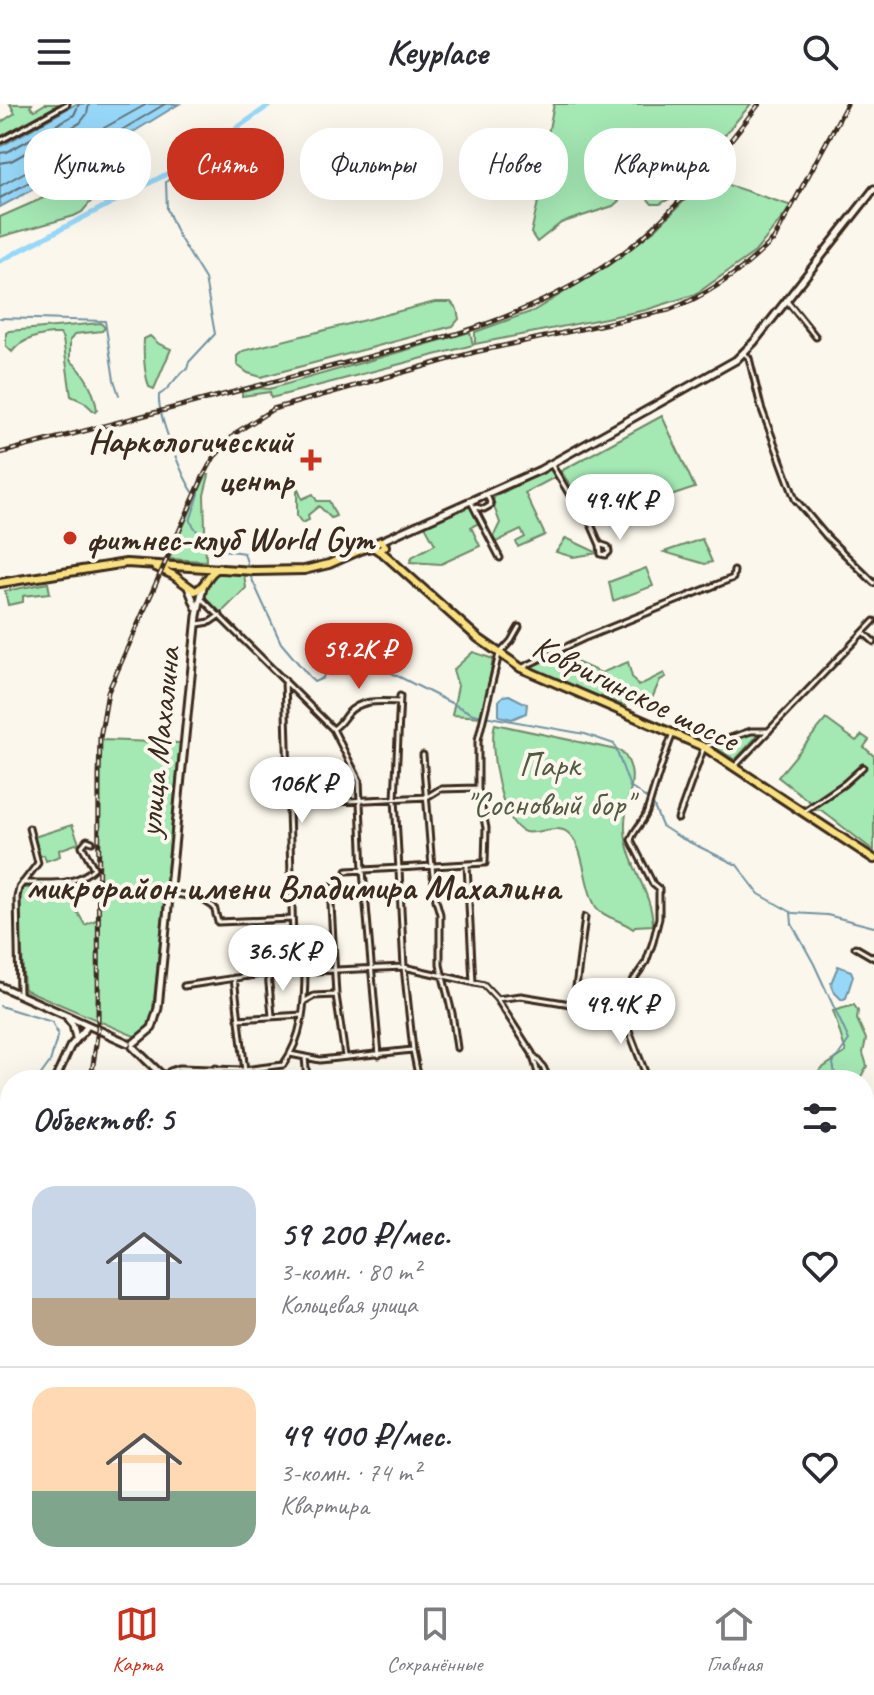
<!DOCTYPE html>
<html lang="ru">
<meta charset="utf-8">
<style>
:root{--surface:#fff;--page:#f7f7f7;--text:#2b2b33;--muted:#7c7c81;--line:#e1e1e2;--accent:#c8321e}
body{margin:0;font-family:Caveat,sans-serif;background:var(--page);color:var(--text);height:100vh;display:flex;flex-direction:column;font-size:30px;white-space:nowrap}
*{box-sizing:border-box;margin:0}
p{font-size:26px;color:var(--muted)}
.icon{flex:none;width:44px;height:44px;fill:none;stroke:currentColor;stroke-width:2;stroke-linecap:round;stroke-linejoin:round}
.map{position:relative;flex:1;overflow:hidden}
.panel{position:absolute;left:0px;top:966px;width:874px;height:514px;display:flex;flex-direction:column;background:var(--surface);border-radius:32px 32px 0 0;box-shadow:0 8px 32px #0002}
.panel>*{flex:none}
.guide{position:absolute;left:24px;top:24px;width:826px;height:72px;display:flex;gap:16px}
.price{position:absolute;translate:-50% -68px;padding:0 18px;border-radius:28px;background:#fff;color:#222;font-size:26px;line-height:52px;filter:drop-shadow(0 2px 4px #0008)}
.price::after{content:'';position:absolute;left:50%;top:48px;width:24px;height:18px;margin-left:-12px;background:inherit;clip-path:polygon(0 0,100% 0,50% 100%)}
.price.active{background:var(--accent);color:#fff}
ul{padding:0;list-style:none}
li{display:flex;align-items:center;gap:24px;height:200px;padding:0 32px}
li+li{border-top:2px solid var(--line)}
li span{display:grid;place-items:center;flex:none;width:224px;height:160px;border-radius:24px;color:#555}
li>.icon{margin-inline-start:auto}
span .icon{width:96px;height:96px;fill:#fffc;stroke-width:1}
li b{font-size:34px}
h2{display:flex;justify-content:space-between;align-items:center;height:96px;padding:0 32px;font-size:34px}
.tag{padding:0 28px;border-radius:32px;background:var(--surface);box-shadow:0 8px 32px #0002;font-size:28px;line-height:72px}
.tag.active{background:var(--accent);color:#fff}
header{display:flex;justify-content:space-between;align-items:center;height:104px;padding:0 32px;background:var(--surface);font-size:36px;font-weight:600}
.dock{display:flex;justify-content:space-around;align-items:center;height:112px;border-top:2px solid var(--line);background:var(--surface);font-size:22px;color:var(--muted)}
.dock a{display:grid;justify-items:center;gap:4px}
.dock .active{color:var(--accent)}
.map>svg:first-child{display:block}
.green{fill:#a4e8b4;stroke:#708969;stroke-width:2}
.water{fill:#97d8f9;stroke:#7292a1;stroke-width:2}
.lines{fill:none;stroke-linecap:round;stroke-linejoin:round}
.shore{stroke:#607076;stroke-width:2}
.stream{stroke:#7292a1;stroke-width:2}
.river{stroke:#97d8f9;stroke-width:5}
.street-casing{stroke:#3b2a1e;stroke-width:9}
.secondary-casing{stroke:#3b2a1e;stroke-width:11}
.primary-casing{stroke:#3b2a1e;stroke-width:12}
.street{stroke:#fbf7ec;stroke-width:3}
.secondary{stroke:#fbf7ec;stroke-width:5}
.primary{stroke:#f9e181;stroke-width:6}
.rail-casing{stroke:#3b2a1e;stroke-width:5}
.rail{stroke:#fbf7ec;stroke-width:2;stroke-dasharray:6;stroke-linecap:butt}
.poi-dot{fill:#c8321e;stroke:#fbf7ec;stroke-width:3}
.labels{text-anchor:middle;stroke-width:8;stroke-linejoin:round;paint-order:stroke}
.poi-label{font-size:34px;font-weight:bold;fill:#3b2a1e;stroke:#fbf7ec;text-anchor:end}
.street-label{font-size:34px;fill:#3b2a1e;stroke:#fbf7ec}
.park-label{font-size:34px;fill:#555a44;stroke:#fbf7ec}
.neighbourhood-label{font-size:36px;font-weight:bold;fill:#3b2a1e;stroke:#fbf7ec}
</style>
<header><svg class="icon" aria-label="menu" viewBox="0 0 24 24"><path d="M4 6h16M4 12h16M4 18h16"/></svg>Keyplace<svg class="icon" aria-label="search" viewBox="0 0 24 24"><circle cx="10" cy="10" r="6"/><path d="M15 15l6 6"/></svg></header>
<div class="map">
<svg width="874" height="1479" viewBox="0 0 874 1479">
<rect width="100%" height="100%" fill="#fbf7ec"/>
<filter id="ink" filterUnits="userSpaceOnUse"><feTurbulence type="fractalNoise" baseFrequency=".0125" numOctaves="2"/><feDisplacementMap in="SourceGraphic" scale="16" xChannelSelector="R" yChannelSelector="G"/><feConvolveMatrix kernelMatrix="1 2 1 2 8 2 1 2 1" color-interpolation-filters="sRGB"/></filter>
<g filter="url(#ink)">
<path class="green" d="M10 0H32L30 3 35 6 45 0H64L0 36V19L15 9Z
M554 0H751L671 94 660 100H652L645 92 652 80 649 76 639 79 613 102 561 119 537 138 531 129 540 89 538 52 548 30Z
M118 54 121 62 82 108 74 112 0 133V113L50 91 107 57Z
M707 74 792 102 755 148 696 190 646 206 475 240V228L533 207 599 167 656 125Z
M435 198H451L457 205 459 215 453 222 261 273 248 269 237 261V252L243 247Z
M101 219 105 224 102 227 75 230 70 236V256C84 268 94 286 97 306L95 308 84 298 71 292 63 235 60 230C43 229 21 235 12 248L6 242V229L9 227Z
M470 228 473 241 271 294 270 288 242 292V288L260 284 269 285Z
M150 232 159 240 171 245 154 285 149 283C144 267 143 252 144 235Z
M662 312 695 384C639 401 597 430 561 367Z
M552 364 557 372 525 389 545 431 518 443 516 438 525 433 521 426 494 439 492 435 500 419 493 400 494 393Z
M206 371H209L204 391 206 457 169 455Z
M297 383 302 395 313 390 317 397H329L336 412 331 414 319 402 308 411 309 416 302 419 297 412Z
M470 400 479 419 471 423 480 442 441 460 410 458 412 453 435 440 425 422Z
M566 434 598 449 573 453 556 448Z
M702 435 712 458 705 460 664 448Z
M646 464 653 482 613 497 609 478Z
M215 467 244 470 246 484 219 511 205 492 208 479Z
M48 479 50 489 23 492V498L8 501 5 487Z
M473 548 493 555 483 613 452 611 458 582 453 566Z
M556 549 601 569 628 558 632 573 638 582 664 569 666 573 660 576 650 599 632 593 624 602 528 564V561Z
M826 615 856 637 862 631 869 636 864 643 874 652V747L821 706 812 705 810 698 778 673Z
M495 620 621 647C644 671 623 696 625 725 626 760 652 787 653 821L635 822 633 825C622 816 604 814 596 803 583 783 586 742 567 728 556 720 537 731 525 728 501 722 488 640 495 620Z
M755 628 759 630 735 656 712 641Z
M101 636 180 639 152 916 143 929 134 932 24 885 19 795 23 784 63 783 85 821 98 815V710Z
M72 721 79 739 59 746 60 752 46 757 44 751 40 752 34 733Z
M854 901 858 907 857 915 866 935 863 949 867 962 859 976H834L830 971 824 976H816L821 965 846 948 833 907Z
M864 1398 874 1405V1479H781L786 1470H864Z
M97 1470H384L387 1479H99Z
M415 1470H674L670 1479H408Z"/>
<path class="water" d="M76 0H179L84 58 0 103V43Z
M509 591 527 600 526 609 512 615 499 612V597L503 592Z
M838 862 851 867 853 872 846 894 842 896 835 889 831 879Z"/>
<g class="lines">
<path class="shore" d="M0 49 7 48 74 11 79 0
M0 59 11 57 80 19 87 10 89 0
M0 82 147 0
M0 94 80 51 165 0"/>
<path class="stream" d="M184 61 166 78 167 105 178 131 205 175 215 230 189 258 187 265C175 271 171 285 159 291 157 310 181 370 193 388
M0 214 105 217 114 276 119 291
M199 390 190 417 209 444 244 449 248 462
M250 471 281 539 314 578 323 574 328 557 364 555 473 610 585 630 614 640 630 683 652 698 662 722 679 733 737 761 759 790 791 808 792 820 814 860 849 936 833 959 836 976
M793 809 827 811 874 823
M0 902 52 918 58 930 50 958 37 976
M864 1149 867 1150 874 1162
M79 1470 85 1479"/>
<path class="river" d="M0 157 184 61 271 0"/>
<g class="street-casing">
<path id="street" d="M0 37 67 0
M787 197 816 233
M744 249 749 254 761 303 795 395 827 433 874 479
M551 360 571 393 583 402 600 441 601 450 606 451
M471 398 500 454
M475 403 484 405 491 401 487 391
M602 441 608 443 609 448 606 451
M201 494 333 625 359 676 363 767 379 951
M198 520 210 518 220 511
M864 529 874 538
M521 564 587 533 733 474 734 467
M285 576 294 867
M400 592 395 695 399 766 404 863 413 946 419 976
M333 625C340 621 342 616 347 610 360 595 379 597 398 598
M423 651 432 763 436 796 440 810V861L452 909 457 944
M736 661 874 517
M288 700 427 693 440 685 477 684
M803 708 844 680 863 663
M678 715 704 643 751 627H769
M467 761 473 879
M347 767 485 759 486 724 478 685V636L499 550 511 537 519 523
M22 779C48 778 73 784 94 764L82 742 87 736 92 738
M330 782 336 891 345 952
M170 789 200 794 214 803 218 818 291 815
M855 843 874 854
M268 869 272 912
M234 874 246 976
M184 882 268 869 404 863 484 881 497 895 532 949 540 976
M19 890 17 793 19 784 38 759 29 724
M497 895 521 892 583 902 616 898
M305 897 314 892 335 891
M618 898 646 858 653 838 659 814V785L653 780 631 736C634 725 643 719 647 708 655 681 662 658 672 632
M618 898 648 976
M574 899 585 813
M238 915 302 911
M290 950 320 956 412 946
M534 952 543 963 549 976
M305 953 307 976
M216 964 220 976
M164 973 170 967 179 964 244 966 283 961C303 934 305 899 305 867
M436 976 438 974 440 976
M452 976 454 975
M0 1311 10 1288
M133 1479 146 1470
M777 1479 781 1470"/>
</g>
<g class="secondary-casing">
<path id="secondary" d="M381 437 540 366 736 256 754 238 874 85
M188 483 196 503
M0 882 128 939
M68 915 73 921 76 934
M134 939 152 924 158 904 197 512 203 483
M133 943 167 976
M55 976 70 943 86 924V921
M0 1055 10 1045
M864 1383 874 1387"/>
</g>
<g class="primary-casing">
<path id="primary" d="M367 444 373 443 384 450 478 534 521 564 704 643 874 755
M154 462 173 471 195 487C207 483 206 469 219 464
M0 479 126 459 254 467 304 466 329 460 381 437 385 442 379 447"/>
</g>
<use href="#street" class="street"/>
<use href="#secondary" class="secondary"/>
<use href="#primary" class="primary"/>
<g class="rail-casing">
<path id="rail" d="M773 137 847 0
M0 349 456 230C527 208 600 174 655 122 694 85 726 42 759 0
M91 976 98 925 99 673 100 634 108 588 203 373 214 353 237 328 273 305 475 248 669 206C710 190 744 166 775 134
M0 1187 10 1169"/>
</g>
<use href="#rail" class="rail"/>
</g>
</g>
<g class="poi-dot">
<path d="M307 344h8v8h8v8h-8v8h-8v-8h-8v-8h8z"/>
<circle cx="70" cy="434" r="8"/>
</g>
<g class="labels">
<g class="poi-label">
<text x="293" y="348">Наркологический<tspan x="293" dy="39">центр</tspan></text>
<text x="86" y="446" text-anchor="start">фитнес-клуб World Gym</text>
</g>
<g class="street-label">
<text transform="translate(636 588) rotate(26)" y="12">Ковригинское шоссе</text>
<text transform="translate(158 638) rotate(-84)" y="12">улица Махалина</text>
</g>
<g class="park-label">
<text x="549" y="672">Парк<tspan x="549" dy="39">"Сосновый бор"</tspan></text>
</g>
<g class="neighbourhood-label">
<text x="293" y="795">микрорайон имени Владимира Махалина</text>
</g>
</g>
</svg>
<b class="price" style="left:620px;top:438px">49.4K ₽</b>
<b class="price active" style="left:359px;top:587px">59.2K ₽</b>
<b class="price" style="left:302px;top:721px">106K ₽</b>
<b class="price" style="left:283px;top:889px">36.5K ₽</b>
<b class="price" style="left:621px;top:942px">49.4K ₽</b>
<div class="guide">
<a class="tag">Купить</a>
<a class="tag active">Снять</a>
<a class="tag">Фильтры</a>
<a class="tag">Новое</a>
<a class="tag">Квартира</a>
</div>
<section class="panel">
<h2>Объектов: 5<svg class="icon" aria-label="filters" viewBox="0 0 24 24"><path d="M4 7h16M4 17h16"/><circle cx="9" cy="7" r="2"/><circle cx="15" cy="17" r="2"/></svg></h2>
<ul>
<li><span style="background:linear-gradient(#c9d6e8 70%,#b9a48a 0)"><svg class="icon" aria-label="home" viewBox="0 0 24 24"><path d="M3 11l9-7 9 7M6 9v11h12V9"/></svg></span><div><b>59 200 ₽/мес.</b><p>3-комн. · 80 m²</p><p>Кольцевая улица</p></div><svg class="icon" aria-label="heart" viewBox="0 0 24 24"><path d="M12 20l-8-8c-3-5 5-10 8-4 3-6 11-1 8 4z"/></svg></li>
<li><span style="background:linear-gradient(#ffd9b3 65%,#7fa58c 0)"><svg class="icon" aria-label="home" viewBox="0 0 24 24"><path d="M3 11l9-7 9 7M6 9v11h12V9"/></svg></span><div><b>49 400 ₽/мес.</b><p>3-комн. · 74 m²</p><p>Квартира</p></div><svg class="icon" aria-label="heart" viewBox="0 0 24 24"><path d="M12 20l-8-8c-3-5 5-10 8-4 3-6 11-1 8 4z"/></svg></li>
</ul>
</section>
</div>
<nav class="dock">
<a class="active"><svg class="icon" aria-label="map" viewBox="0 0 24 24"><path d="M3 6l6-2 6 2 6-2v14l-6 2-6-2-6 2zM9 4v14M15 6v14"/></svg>Карта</a>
<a><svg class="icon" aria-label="saved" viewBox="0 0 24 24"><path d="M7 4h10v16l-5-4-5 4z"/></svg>Сохранённые</a>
<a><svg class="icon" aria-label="home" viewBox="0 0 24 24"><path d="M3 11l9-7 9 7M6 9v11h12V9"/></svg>Главная</a>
</nav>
